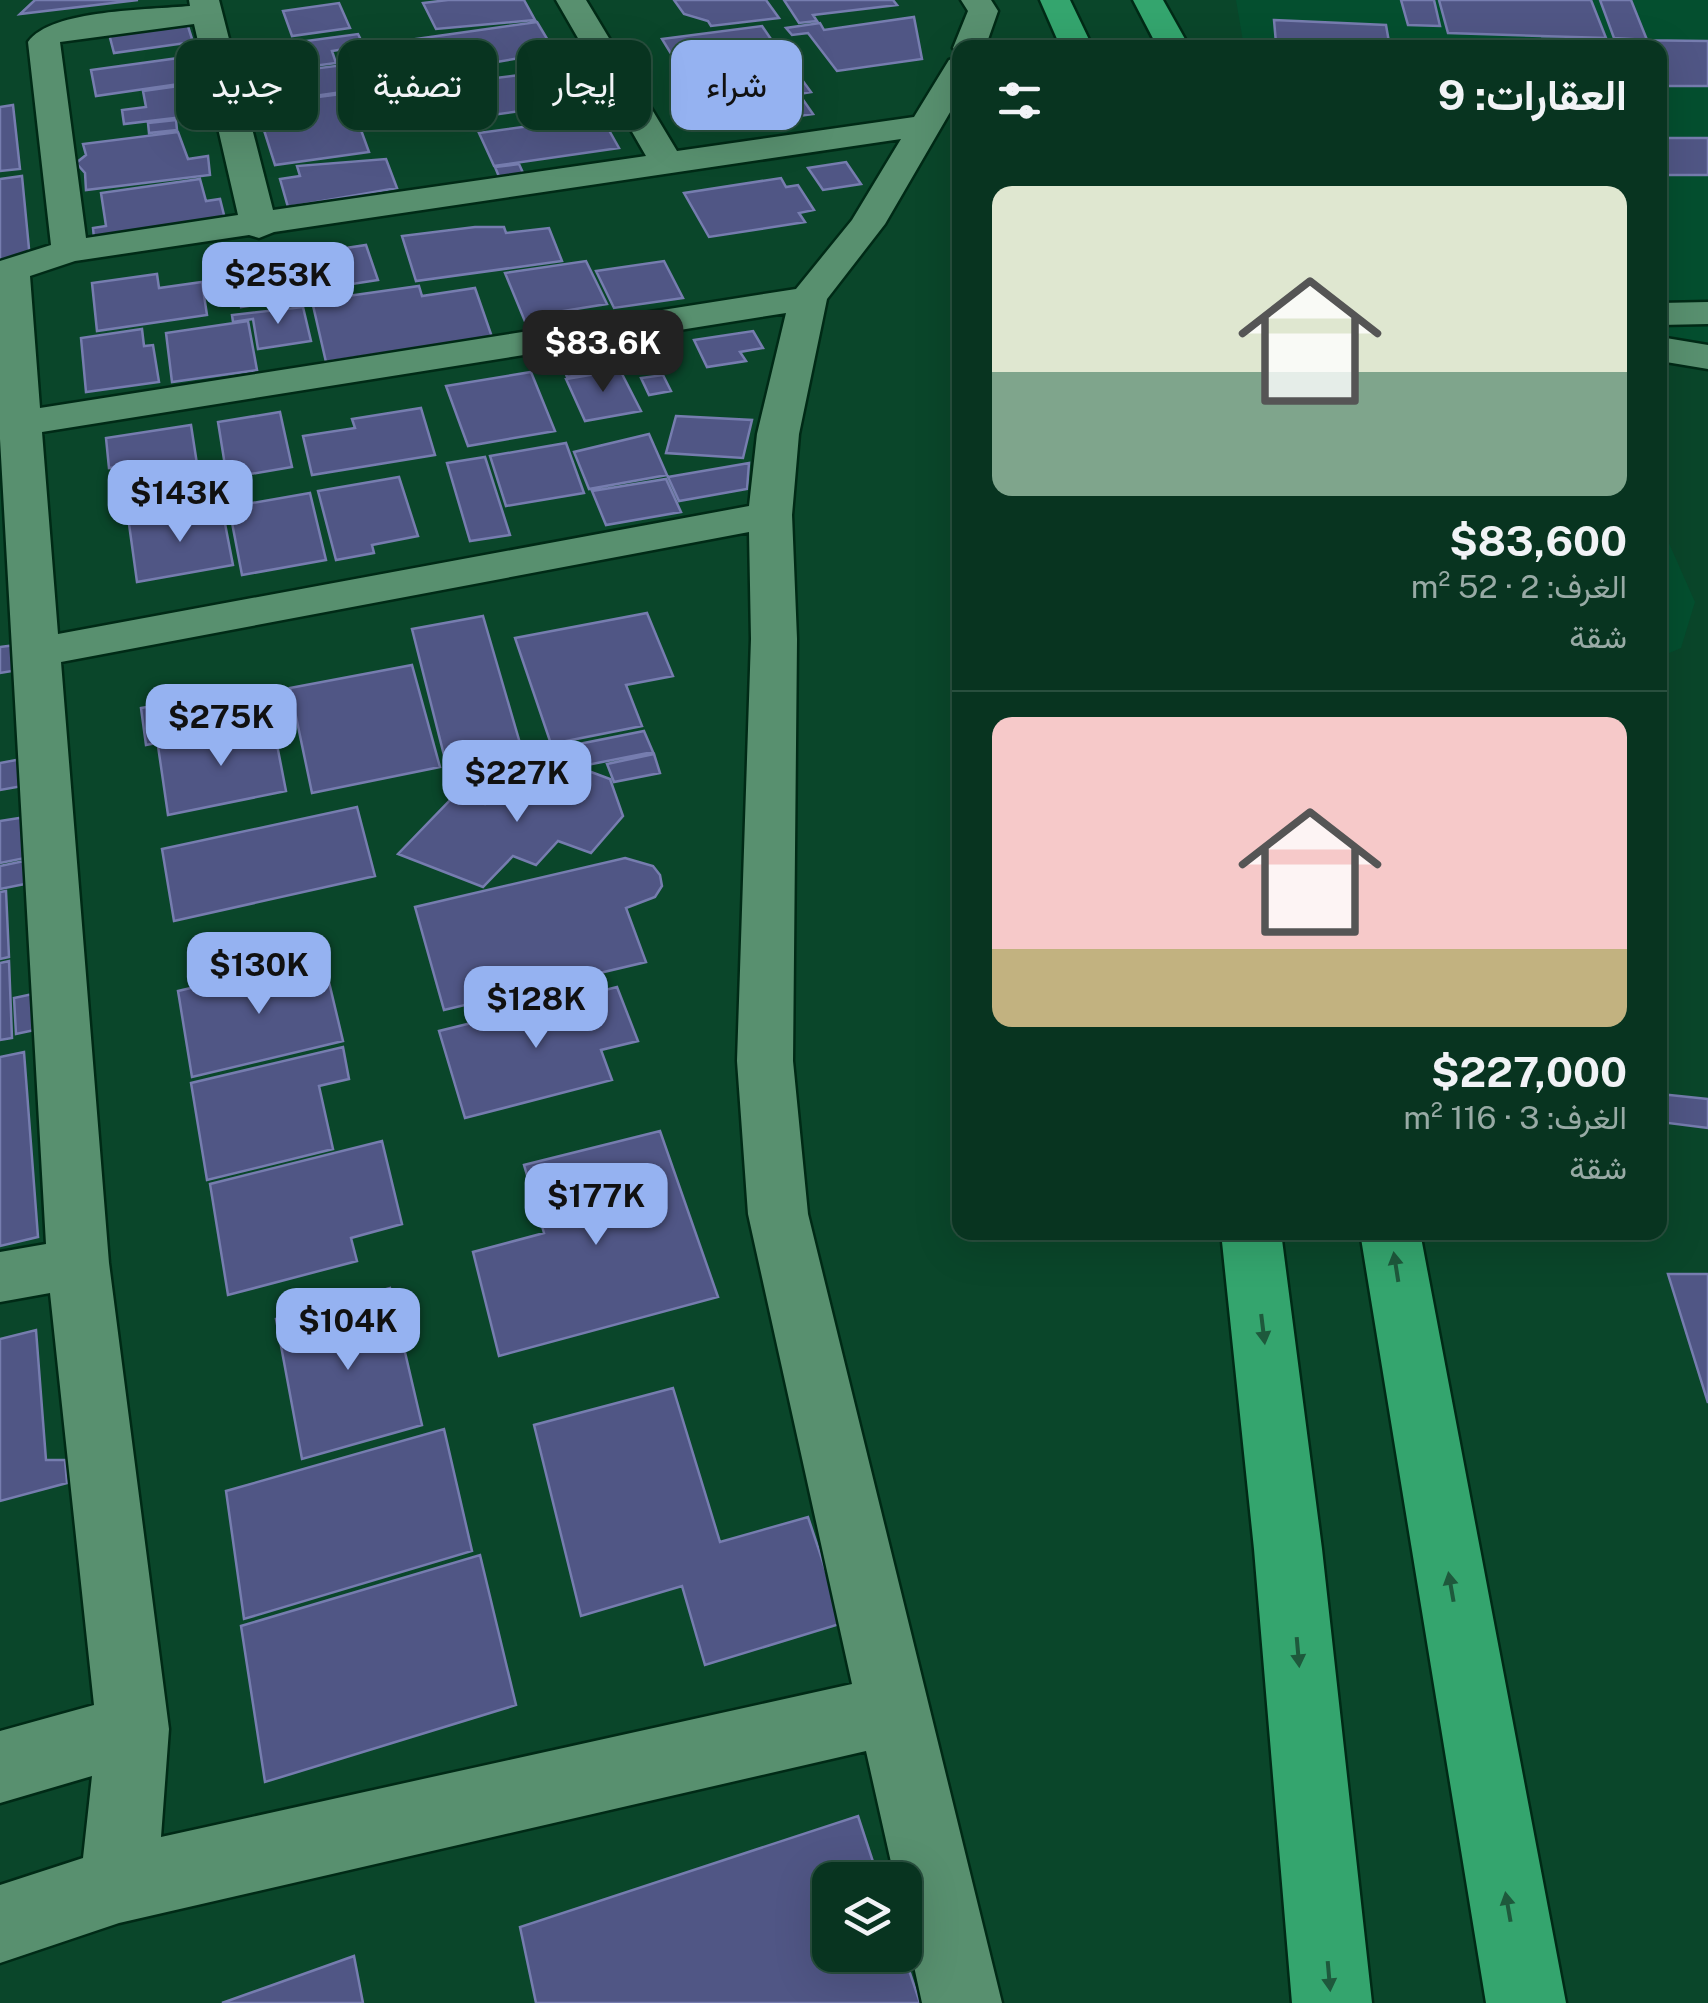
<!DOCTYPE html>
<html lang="ar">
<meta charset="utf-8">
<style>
:root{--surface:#083420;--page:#113c29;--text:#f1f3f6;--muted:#98aaa5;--line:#294f3e;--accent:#95b2f1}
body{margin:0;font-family:"Public Sans",Vazirmatn,sans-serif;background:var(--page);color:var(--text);direction:rtl;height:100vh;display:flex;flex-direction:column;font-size:38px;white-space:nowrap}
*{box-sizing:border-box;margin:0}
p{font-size:32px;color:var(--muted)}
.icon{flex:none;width:55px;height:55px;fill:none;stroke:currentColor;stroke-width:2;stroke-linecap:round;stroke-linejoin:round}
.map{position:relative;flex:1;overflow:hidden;direction:ltr}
.sheet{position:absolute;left:952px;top:40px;width:715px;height:1200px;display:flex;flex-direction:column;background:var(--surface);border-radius:20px;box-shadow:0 10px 40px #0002,0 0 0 2px var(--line);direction:rtl}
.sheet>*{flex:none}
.top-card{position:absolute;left:30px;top:40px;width:772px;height:90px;direction:rtl;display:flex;gap:20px}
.fabs{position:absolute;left:812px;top:1862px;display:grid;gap:20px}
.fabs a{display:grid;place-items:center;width:110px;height:110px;border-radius:20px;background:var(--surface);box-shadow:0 10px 40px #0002,0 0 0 2px var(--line);font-size:50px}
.price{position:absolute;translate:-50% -85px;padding:0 22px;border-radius:20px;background:var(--accent);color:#111;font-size:32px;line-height:65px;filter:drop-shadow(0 2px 5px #0008)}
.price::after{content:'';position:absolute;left:50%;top:60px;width:30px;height:22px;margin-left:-15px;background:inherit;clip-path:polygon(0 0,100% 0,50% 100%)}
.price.on{background:#222;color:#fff}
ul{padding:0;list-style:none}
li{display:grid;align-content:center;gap:20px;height:530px;padding:0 40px}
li+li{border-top:2px solid var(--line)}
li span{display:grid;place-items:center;height:310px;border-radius:20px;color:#555}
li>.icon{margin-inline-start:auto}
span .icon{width:180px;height:180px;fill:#fffc;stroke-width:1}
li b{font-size:42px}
h2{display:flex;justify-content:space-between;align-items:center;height:120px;padding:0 40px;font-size:42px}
.tag{padding:0 35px;border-radius:20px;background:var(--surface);box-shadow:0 10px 40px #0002,0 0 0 2px var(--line);font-size:35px;line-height:90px}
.tag.on{background:var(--accent);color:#111}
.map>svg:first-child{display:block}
.built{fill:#044f2f}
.building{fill:#505685;stroke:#767daf;stroke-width:2.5}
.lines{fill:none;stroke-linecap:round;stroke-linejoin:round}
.minor-casing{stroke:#002a16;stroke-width:5}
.trunk-casing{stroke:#002a16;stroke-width:5}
.minor{fill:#58906f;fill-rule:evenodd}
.trunk{fill:#34a56e;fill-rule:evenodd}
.oneway{fill:#1e593c}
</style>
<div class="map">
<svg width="1708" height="2003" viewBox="0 0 1708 2003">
<rect width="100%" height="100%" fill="#0a462a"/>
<path class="built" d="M1236 0H1708V344L1660 342V48L1244 47Z
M1660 523 1695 602 1681 648 1660 657Z"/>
<path class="building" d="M35 0H138L20 14Z
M448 0H524L535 20 436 29 423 3Z
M674 0H766L779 18 711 26 708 21 684 14Z
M784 0H893L897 5 813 15 817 21 799 23Z
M1401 0H1434L1440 26 1408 25Z
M1439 0H1591L1606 38 1448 33Z
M1600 0H1631L1647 40 1614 38Z
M339 3 350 28 292 36 283 11Z
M914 17 922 59 837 71 808 33 792 35 786 28 820 23 824 30Z
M186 20 193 42 114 53 108 30Z
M1274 20 1386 25 1390 48 1276 43Z
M537 22 555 52 432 73 416 39Z
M762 26 786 61 684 75 662 39Z
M358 34 364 46 332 51 336 63 268 72 265 62 244 65 240 50Z
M1543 39 1708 41V86H1660V48H1547Z
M186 57 193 82 96 96 91 70Z
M375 61 379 70 342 75 349 91 273 102 264 75Z
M789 62 811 92 799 94 813 114 739 124 727 108 753 104 734 77 757 73 753 68Z
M566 69 584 102 471 118 457 87 431 90 426 80 485 72 488 79Z
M713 83 718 92 733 90 742 104 722 107 727 115 693 119 675 88Z
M193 84 200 115 124 124 122 110 146 107 143 91Z
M372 90 378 105 353 109 357 119 371 118 374 128 361 130 369 152 275 165 256 105Z
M13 105 20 169 0 171V107Z
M410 111 415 124 391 127 386 115Z
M601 116 619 148 494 166 479 133Z
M176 120 177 130 149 133 148 123Z
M178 132 188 159 208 156 210 175 86 190 85 173 76 163 86 155 83 144Z
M1660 138H1708V175H1660Z
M386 159 397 188 288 207 280 179 300 176 297 166Z
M846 162 861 184 823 190 808 168Z
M519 164 524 175 500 179 495 167Z
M22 176 30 259 0 263V179Z
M781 178 786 187 798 185 814 210 799 213 805 222 709 237 684 193Z
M200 179 206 201 220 199 225 219 94 238 93 228 106 226 101 193Z
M475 227H504L506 233 549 228 562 261 416 281 402 236Z
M366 245 378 280 274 296 276 302 241 307 235 287 267 282 261 261Z
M586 261 607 304 545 314 548 321 526 324 505 273Z
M664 261 683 298 614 308 596 271Z
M157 274 159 288 202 282 207 315 97 331 92 283Z
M419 286 422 296 475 288 492 337 326 362 312 301Z
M303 307 311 341 258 349 253 319 233 322 232 315Z
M248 321 257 370 172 382 166 333Z
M142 329 144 346 153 345 159 382 86 392 81 338Z
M753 331 763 348 740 352 746 361 707 367 694 340Z
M597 349 600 357 563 363 559 355Z
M668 350 672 357 640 362 636 354Z
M612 356 618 369 567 377 562 364Z
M620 370 641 411 585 421 566 379Z
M531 372 555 431 468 446 446 386Z
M663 375 671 391 649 395 641 378Z
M421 408 435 455 312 475 303 436 355 428 352 419Z
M280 412 292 467 227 478 218 422Z
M676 416 752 420 743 458 666 453Z
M191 425 201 490 136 500 132 465 109 468 106 438Z
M649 434 667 475 589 489 574 452Z
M566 443 584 493 506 506 490 456Z
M485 457 510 535 470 541 447 463Z
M749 463 747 489 679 501 668 477Z
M399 477 418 536 372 545 374 553 336 560 318 491Z
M666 479 681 512 606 525 592 491Z
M310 493 326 560 242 575 229 507Z
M222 508 233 565 137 582 129 524Z
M647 613 673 676 626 685 642 726 551 744 515 638Z
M483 616 524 757 448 771 412 629Z
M16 645 18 670 0 673V647Z
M412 665 440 767 312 793 290 688Z
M229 692 268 703 271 721 146 745 141 708Z
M273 724 286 791 168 815 158 746Z
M644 731 653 752 536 775 529 754Z
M654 754 660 773 614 782 607 764Z
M27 758 28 785 0 790V763Z
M583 769 610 779 623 816 591 853 558 841 536 865 513 856 483 887 398 854 456 794 485 804 501 786Z
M357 807 375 876 174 921 162 849Z
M32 816 35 856 0 863V821Z
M625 858 653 866 660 875 662 886 655 897 626 908 646 962 444 1010 415 907Z
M24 861 25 884 0 889V866Z
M6 891 9 957 0 959V892Z
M323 957 343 1041 192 1077 178 991Z
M9 961 12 1038 0 1040V963Z
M617 987 638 1041 601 1050 612 1080 465 1118 439 1031Z
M42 992 44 1028 16 1034 14 998Z
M343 1047 349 1079 319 1086 333 1149 207 1180 191 1083Z
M24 1052 38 1237 0 1246V1057Z
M1660 1094 1708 1099V1128L1660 1122Z
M660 1131 718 1297 499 1356 473 1252 544 1233 524 1165Z
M382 1141 402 1224 351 1238 357 1261 228 1295 210 1184Z
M1668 1274H1708V1403Z
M390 1288 422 1425 302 1459 276 1319Z
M36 1330 46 1460H65L67 1483 0 1501V1339Z
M673 1388 720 1542 808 1517 843 1623 705 1665 682 1586 581 1616 534 1425Z
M444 1429 472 1551 244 1619 226 1491Z
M480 1555 516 1705 265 1782 241 1626Z
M858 1816 879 1880H830V1955H904L920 2003H536L520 1927Z
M354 1956 363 2003H222Z"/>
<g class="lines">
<g class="minor-casing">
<path id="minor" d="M189 0H219L273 210 646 156 556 0H586L677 151 914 117 949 60 960 57V95L885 224 827 299 799 434 792 515 797 639 793 1061 808 1214 1002 2003H922L905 1925V1880H895L866 1751 119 1923 0 1963V1885L83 1858 92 1776 0 1803V1731L94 1705 50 1293 0 1302V1252L46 1244 0 439V261L51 245 28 42C51 9 150 10 190 6ZM194 24 238 215 86 238 60 42ZM901 139 852 220 796 289 40 408 30 276 75 261 249 235 259 238 274 232ZM786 313 757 434 749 506 58 634 42 432ZM749 532 751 639 737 1061 748 1214 852 1684 161 1837 169 1729 109 1263 61 662Z
M961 0H991L998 11 985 48H960V55L953 48 968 11Z
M1708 302V324L1660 325V303Z
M1660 337 1708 345V369L1660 361Z"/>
</g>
<g class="trunk-casing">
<path id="trunk" d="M1040 0H1070L1093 48H1061Z
M1133 0H1163L1190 48H1158Z
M1221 1232H1281L1322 1549 1372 2003H1292L1254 1549Z
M1360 1232H1420L1566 2003H1486Z"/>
</g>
<use href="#minor" class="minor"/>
<use href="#trunk" class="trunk"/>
</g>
<defs><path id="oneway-solid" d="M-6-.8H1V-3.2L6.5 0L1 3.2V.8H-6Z" transform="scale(2.5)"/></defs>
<g class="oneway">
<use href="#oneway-solid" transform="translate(1396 1267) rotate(-99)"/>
<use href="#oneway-solid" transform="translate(1263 1329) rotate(83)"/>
<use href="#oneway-solid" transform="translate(1451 1587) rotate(-100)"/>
<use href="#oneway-solid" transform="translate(1298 1652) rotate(85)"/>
<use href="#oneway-solid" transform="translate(1508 1907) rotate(-100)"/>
<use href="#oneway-solid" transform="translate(1329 1976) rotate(85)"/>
</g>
</svg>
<div class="fabs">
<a><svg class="icon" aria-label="layers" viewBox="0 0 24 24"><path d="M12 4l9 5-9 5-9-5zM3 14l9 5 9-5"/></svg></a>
</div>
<b class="price" style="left:278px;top:327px">$253K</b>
<b class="price on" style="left:603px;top:395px">$83.6K</b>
<b class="price" style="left:180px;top:545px">$143K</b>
<b class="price" style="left:221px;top:769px">$275K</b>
<b class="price" style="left:517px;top:825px">$227K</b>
<b class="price" style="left:259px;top:1017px">$130K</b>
<b class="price" style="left:536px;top:1051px">$128K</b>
<b class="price" style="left:596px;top:1248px">$177K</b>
<b class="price" style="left:348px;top:1373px">$104K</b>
<div class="top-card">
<a class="tag on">شراء</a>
<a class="tag">إيجار</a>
<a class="tag">تصفية</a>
<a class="tag">جديد</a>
</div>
<section class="sheet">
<h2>العقارات: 9<svg class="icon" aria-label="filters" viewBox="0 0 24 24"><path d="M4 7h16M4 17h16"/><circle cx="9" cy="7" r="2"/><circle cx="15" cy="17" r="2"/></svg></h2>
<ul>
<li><span style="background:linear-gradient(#dfe7d0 60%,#7fa58c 0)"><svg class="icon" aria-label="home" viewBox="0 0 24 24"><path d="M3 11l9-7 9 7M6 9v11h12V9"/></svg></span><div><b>$83,600</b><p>الغرف: 2 · 52 m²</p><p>شقة</p></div></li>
<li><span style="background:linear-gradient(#f6c9c9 75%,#c2b280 0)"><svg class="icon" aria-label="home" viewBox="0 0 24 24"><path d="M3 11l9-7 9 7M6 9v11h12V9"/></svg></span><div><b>$227,000</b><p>الغرف: 3 · 116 m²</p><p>شقة</p></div></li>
</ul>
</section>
</div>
